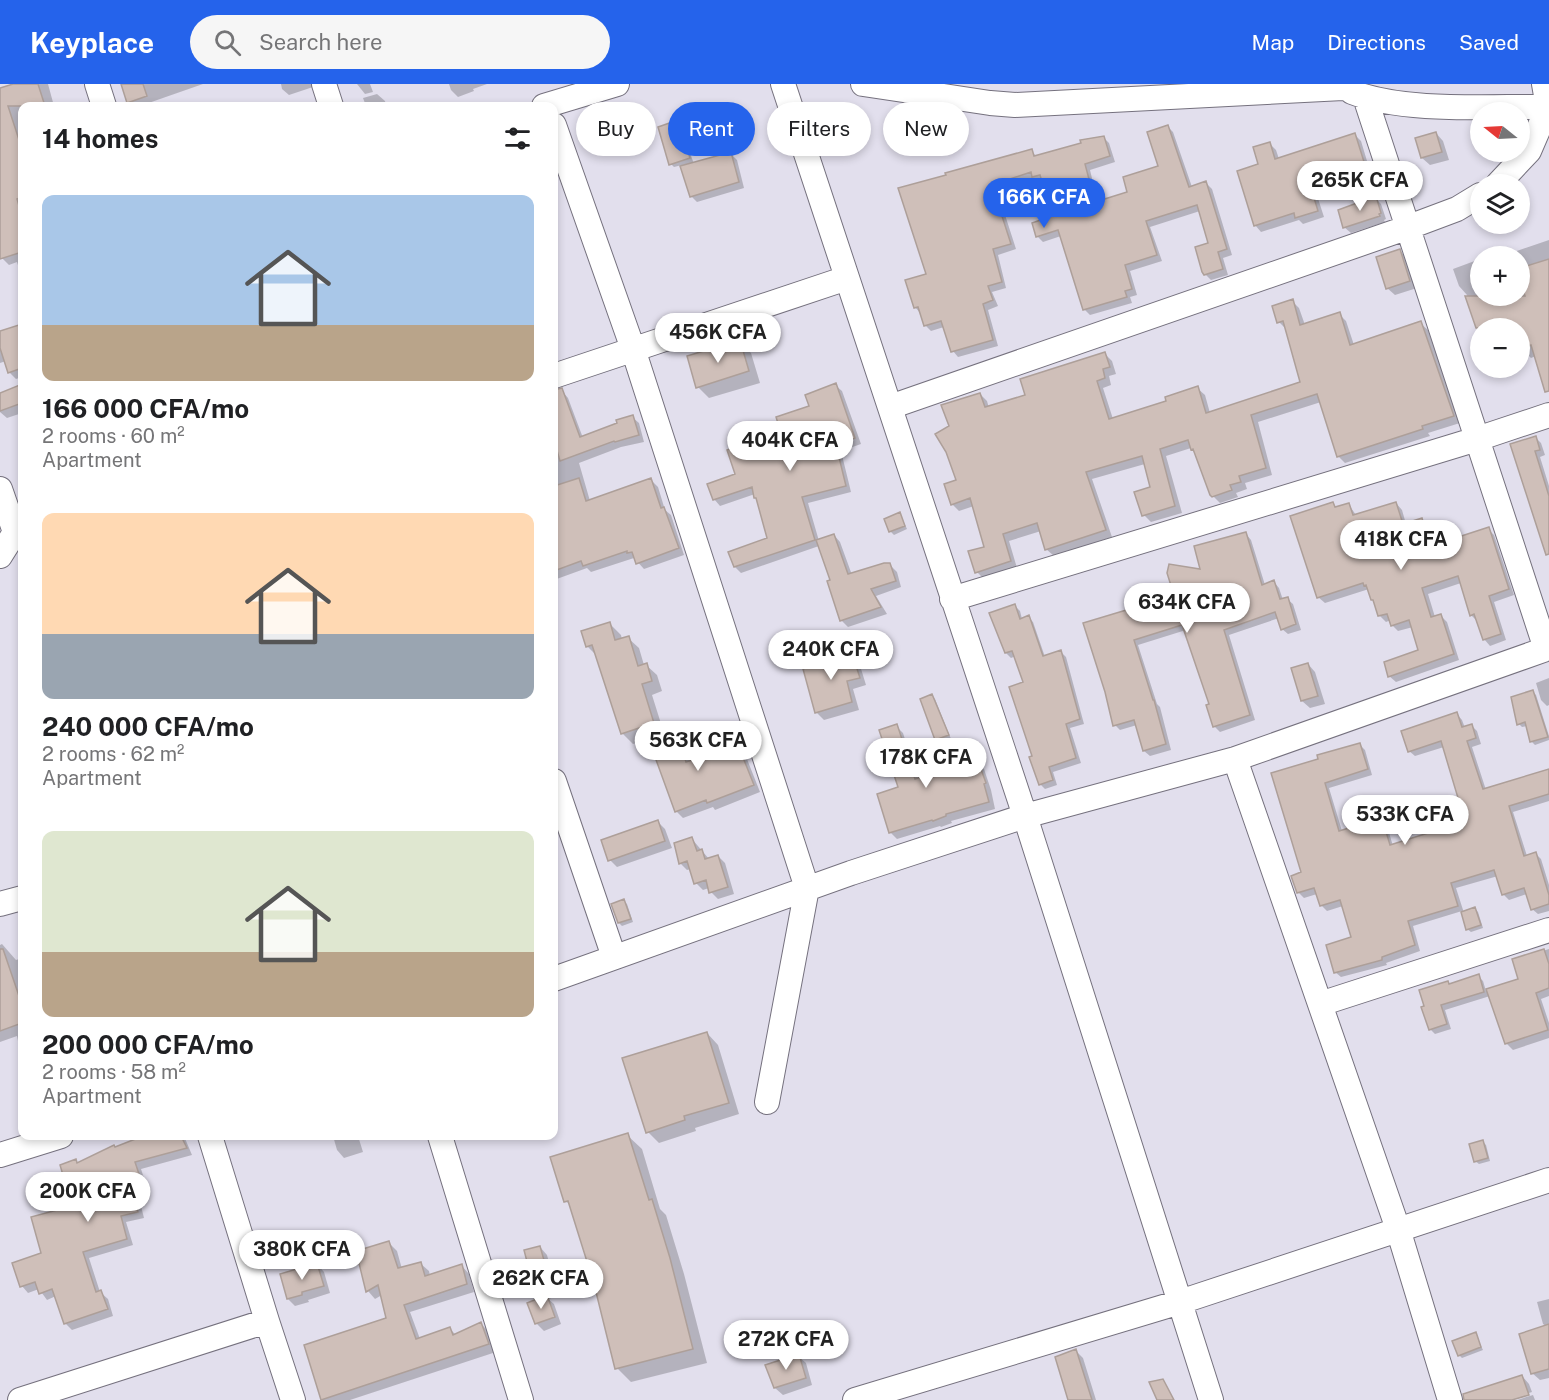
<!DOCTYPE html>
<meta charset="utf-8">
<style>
:root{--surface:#fff;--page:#f6f6f6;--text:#202124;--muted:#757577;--accent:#2563eb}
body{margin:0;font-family:"Public Sans",sans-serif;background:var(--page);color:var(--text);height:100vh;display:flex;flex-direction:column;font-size:22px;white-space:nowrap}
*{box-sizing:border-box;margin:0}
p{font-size:20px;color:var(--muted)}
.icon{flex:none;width:33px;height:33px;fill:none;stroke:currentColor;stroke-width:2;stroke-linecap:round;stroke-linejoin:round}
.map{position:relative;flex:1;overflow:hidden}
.panel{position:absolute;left:18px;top:18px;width:540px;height:1038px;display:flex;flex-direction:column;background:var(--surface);border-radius:12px;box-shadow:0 3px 9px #0003}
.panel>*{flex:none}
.hud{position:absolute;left:576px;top:18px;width:570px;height:54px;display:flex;gap:12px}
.needle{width:39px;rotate:288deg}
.tools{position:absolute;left:1470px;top:18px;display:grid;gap:12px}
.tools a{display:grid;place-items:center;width:60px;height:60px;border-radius:50%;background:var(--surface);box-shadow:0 3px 9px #0003;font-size:30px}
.price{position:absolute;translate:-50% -51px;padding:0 14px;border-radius:21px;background:#fff;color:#222;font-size:20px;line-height:39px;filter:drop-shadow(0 2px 3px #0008)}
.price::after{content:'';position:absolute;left:50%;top:36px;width:18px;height:14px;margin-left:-9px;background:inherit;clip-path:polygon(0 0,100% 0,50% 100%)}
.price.on{background:var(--accent);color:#fff}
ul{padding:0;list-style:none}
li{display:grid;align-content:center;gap:12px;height:318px;padding:0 24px}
li span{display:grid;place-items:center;height:186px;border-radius:12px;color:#555}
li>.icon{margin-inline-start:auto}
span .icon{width:108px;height:108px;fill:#fffc;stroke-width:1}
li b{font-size:26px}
h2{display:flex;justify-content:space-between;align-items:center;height:72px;padding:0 24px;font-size:26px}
.chip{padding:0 21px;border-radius:27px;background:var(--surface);box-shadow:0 3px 9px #0003;font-size:21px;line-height:54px}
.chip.on{background:var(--accent);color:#fff}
header{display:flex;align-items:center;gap:36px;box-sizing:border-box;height:84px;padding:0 30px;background:var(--accent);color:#fff}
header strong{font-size:28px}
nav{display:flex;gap:33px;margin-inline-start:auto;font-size:21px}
.search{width:420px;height:54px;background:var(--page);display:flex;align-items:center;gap:15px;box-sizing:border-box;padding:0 21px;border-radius:33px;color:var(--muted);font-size:22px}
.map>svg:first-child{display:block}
.shadow{fill:#0003}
.building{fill:#cfbfb9;stroke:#ad9f99;stroke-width:1.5}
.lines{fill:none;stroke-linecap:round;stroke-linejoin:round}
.minor-casing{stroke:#75717e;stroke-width:26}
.minor{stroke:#fff;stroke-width:24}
</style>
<header>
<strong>Keyplace</strong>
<div class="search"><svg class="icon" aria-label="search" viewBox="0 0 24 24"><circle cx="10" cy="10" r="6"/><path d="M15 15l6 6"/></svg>Search here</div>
<nav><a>Map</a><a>Directions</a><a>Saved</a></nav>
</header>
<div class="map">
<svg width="1549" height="1316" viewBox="0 0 1549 1316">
<rect width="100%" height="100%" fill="#e2dfed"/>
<path class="shadow" d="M18 0H48L54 22H22V126L0 134V6Z
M122 0H203L140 22H133L128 18Z
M281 0H312L313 3 289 11 282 5Z
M357 0H370L373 8 365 10Z
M449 0H487L473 5 474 7 458 13 451 6Z
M377 10 385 17 386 22H366L363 14Z
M677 38 680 41 694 80 731 70 737 76 744 104 697 118 691 112 682 81 674 83 671 80Z
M1168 43 1173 48 1192 103 1206 99 1212 105 1232 171 1223 174 1228 191 1211 196 1205 190 1210 160 1200 127 1150 143 1162 177 1130 187 1137 211 1130 213 1132 219 1090 231 1084 225 1061 152 1043 158 1037 152 1054 133 1043 98H1039L1035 94 997 106 1016 165 998 171 1006 204 992 208 998 222 988 226 998 262 958 273 953 267 944 243 931 247 925 241 921 230 915 223 928 191 900 105 1031 67 1037 73 1103 53 1109 59 1115 78 1090 86 1098 119 1129 109 1159 83Z
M1436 49 1443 57 1449 76 1430 81 1422 74Z
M1355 51 1361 57 1370 87 1346 94 1339 85 1311 93 1324 133 1303 140 1299 136 1261 148 1255 141 1260 81 1270 60 1276 66 1279 75Z
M1375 114 1381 120 1386 135 1384 136 1385 138 1351 149 1344 143Z
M22 152V194L17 178 9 181 2 174 0 168V160Z
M1549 156V292L1536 272 1531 274 1521 264 1520 244H1480V252L1467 211 1459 202 1453 185 1480 175V212H1520V172H1489L1508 166 1511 169Z
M1399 166 1407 174 1417 204 1395 211 1387 204Z
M1292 217 1299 224 1305 241 1339 230 1346 237 1354 261 1420 239 1428 246 1460 339 1428 349 1430 352 1345 379 1338 372 1321 318 1258 338 1272 391 1245 399 1247 405 1236 409 1238 413 1220 419 1211 410 1196 369 1191 364 1166 372 1182 429 1151 438 1144 431 1152 404 1145 380 1092 395 1112 453 1054 472 1046 465 1041 447 1009 457 1017 484 984 495 977 488 986 464 974 422 959 427 952 420 958 397 951 342 980 310 987 317 989 324 1027 312 1105 270 1112 277 1116 290 1109 292 1111 301 1103 304 1113 335 1168 318 1197 304 1205 311 1210 329 1302 299 1286 245 1279 238Z
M22 241V293L16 295 9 288 6 277 0 279V249Z
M739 258 751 269 760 299 709 314 698 303Z
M835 301 842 307 861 360 841 367 851 408 808 419 819 457 834 451 840 458 852 491 890 481 897 488 901 503 876 512 887 530 848 543 841 536 832 497 819 462 741 489 735 483 769 455 759 417 755 410 720 422 714 415 736 391Z
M21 302 22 329 7 334 0 328V310Z
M562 307 568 314 583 354 632 333 639 339 644 358 621 363 579 379 590 417 651 396 658 403 665 426 671 431 684 471 644 485 634 474 591 488 587 484 554 496V448L567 443 561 421 554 424V310Z
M1536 354 1541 359 1545 371 1540 373 1549 402V461L1512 361Z
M1396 419 1402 426 1406 440 1422 436 1428 442 1431 453 1440 450 1447 458 1488 445 1494 451 1514 511 1494 518 1506 556 1490 562 1484 555 1477 537 1471 531 1461 499 1428 510 1435 533 1441 532 1447 538 1459 576 1396 598 1389 592 1420 567 1413 543 1398 547 1392 541 1391 536 1386 538 1380 532 1369 505 1325 519 1318 513 1332 420 1337 424 1349 421 1356 431Z
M900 430 907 445 894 451 890 447Z
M1246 450 1251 456 1265 501 1274 498 1279 504 1283 516 1287 515 1293 520 1301 546 1288 550 1282 545 1279 534 1229 551 1255 636 1220 648 1214 642 1211 621 1186 546 1138 561 1157 620 1160 623 1171 666 1150 672 1144 667 1137 641 1120 646 1115 641 1135 525 1175 509Z
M1015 522 1020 527 1022 535 1028 533 1033 538 1045 573 1061 568 1066 573 1084 640 1070 644 1081 679 1053 688 1057 701 1045 705 1040 700 1034 673 1024 599 1016 572 1011 574 1006 569Z
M610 540 621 551 622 556 628 554 639 564 644 581H646L657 591 662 607 652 611 663 646 674 642 681 649 690 678 738 663 745 670 760 708 715 726 713 723 683 734 676 727 655 653 633 660 623 650 598 573 587 562Z
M851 567 858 575 866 601 853 605 859 626 824 636 816 628Z
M1308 580 1315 588 1325 620 1310 624 1302 617Z
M1549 594V621L1547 622 1541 616 1536 599Z
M1533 608 1536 611 1549 652V656L1535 661 1532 658 1527 642 1522 643 1519 640Z
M932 612 935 615 951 655 939 659 936 656 922 616Z
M1457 630 1462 636 1465 644 1472 642 1477 647 1481 660 1472 663 1486 706 1549 685V717L1513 728 1527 772 1536 770 1541 775 1549 801V827L1538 830 1532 825 1527 810 1509 816 1503 810 1498 792 1456 804 1464 829 1475 825 1478 828 1483 844 1471 848 1467 845 1462 827 1413 842 1420 867 1386 879 1387 881 1341 893 1335 888 1353 854 1343 822 1327 827 1321 821 1317 810 1304 814 1298 808 1303 789 1320 676 1360 661 1365 666 1372 691 1329 704 1342 747 1381 736 1387 742 1393 762 1449 744 1463 725 1444 663 1415 672 1409 667Z
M896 642 903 649 918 696 937 692 978 679 984 685 991 706 995 725 951 737 952 739 941 743 940 742 897 755 890 748 900 704Z
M658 738 665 745 672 764 617 783 610 776Z
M692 755 709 775 718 772 725 779 734 810 718 815 711 808 709 804 703 806 696 799 691 785 687 786 680 779Z
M623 817 627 820 633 838 622 842 619 839Z
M2 860 16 876 22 874V966L19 962 17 952 0 958V861Z
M1549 865V912L1541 915 1549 939V954L1513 966 1506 959 1490 912 1445 926 1451 945 1435 950 1430 945 1448 898 1450 901 1478 892 1483 897 1486 907 1520 896 1514 876Z
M707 949 718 961 739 1030 695 1044 696 1047 659 1059 648 1048Z
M627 1051 642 1065 660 1125 666 1131 684 1190 707 1279 631 1298 617 1284 595 1199 571 1122 566 1117Z
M151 1052H184L192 1071 141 1085 147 1103 137 1106 144 1134 126 1138 133 1161 89 1174 100 1208 108 1215 113 1232 72 1246 65 1239 56 1212 47 1216 39 1205 28 1209 22 1202 73 1123 76 1077 79 1080Z
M333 1052H358L363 1068 344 1074 337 1066Z
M1483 1058 1486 1061 1490 1077 1479 1080 1475 1077Z
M389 1159 397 1167 402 1185 421 1180 429 1187 430 1192 462 1182 469 1190 474 1208 410 1228 420 1255 450 1245 456 1251 481 1240 489 1248 496 1268 350 1316H323L388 1235 382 1211 375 1215 368 1207 358 1168Z
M540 1163 547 1171 558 1212 548 1215 554 1220 561 1240 544 1247 537 1240 529 1220 543 1214 537 1208Z
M317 1180 324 1188 330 1209 308 1216 309 1218 295 1222 288 1215Z
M1549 1215V1294L1540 1296 1532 1289 1546 1242 1543 1240 1537 1218Z
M1475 1250 1483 1266 1462 1274 1459 1271Z
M1076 1267 1083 1274 1096 1316H1071Z
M798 1272 806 1279 812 1301 783 1311 775 1304Z
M1522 1292 1529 1300 1532 1308 1507 1316H1476Z
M1533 1311 1535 1316H1517Z"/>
<path class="building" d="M13 0H38L45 22H8L22 65V113L17 115 22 132V168L0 175V4Z
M121 0H143L147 12 127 19Z
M678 36 690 74 669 81 658 43Z
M1168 41 1189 103 1206 97 1227 165 1218 168 1223 185 1204 191 1202 188 1195 163 1208 159 1197 121 1146 137 1157 171 1125 181 1132 205 1125 207 1127 213 1083 226 1058 146 1036 153 1032 139 1052 132 1040 91 1032 93 1031 88 992 101 1011 160 993 165 1002 198 988 202 993 216 983 220 993 256 951 268 941 237 924 242 918 223 914 224 905 196 926 190 898 104 946 91 945 89 1032 65 1034 72 1081 59 1080 56 1104 52 1110 72 1085 80 1095 118 1127 108 1123 93 1158 82 1147 48Z
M1436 48 1442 68 1421 74 1415 54Z
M1355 49 1365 81 1339 89 1336 78 1306 87 1318 127 1295 134 1294 129 1254 142 1237 87 1258 80 1253 63 1270 58 1275 75Z
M731 68 739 98 690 113 680 82Z
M1376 112 1381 129 1379 130 1380 132 1343 144 1338 126Z
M1400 165 1410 197 1386 205 1376 173Z
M1549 175V307L1545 308 1531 261 1520 265V244H1476L1465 212H1525L1520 195V184Z
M1293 215 1300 241 1340 228 1350 261 1421 237 1454 332 1422 342 1423 345 1337 373 1317 310 1251 331 1266 384 1239 392 1241 398 1230 401 1232 406 1212 413 1210 411 1193 365 1191 366 1188 356 1160 365 1175 422 1142 432 1134 408 1150 403 1142 372 1086 388 1106 446 1045 466 1037 439 1003 450 1011 477 975 489 968 467 984 463 970 414 951 421 944 400 956 396 946 368 935 350 949 342 941 321 980 309 985 323 1025 311 1020 295 1105 268 1110 283 1103 285 1105 294 1097 297 1109 335 1166 317 1165 313 1198 302 1206 329 1300 298 1283 237 1277 239 1272 222Z
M22 240V284L8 289 0 264V247Z
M740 256 749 287 696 304 687 272Z
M836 299 855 354 836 361 846 402 802 413 815 456 734 483 728 468 767 454 756 414H754L752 403 713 416 707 400 735 390 727 366 781 349 776 333 809 322 805 311Z
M22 300V319L0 327V309Z
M562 304 580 353 617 339 616 336 633 331 639 351 615 358 614 357 560 377 554 356V306Z
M1536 352 1540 366 1535 367 1549 412V470L1546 471 1510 360Z
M579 394 586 417 651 394 661 424 664 423 679 464 636 480 632 468 627 469V467L583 482 581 477 554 487V402Z
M1333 418 1335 423 1349 419 1353 431 1396 418 1403 440 1422 434 1427 452 1440 448 1443 458 1489 443 1509 505 1489 512 1501 550 1483 556 1474 530 1470 532 1458 492 1422 504 1431 533 1441 530 1454 570 1388 593 1384 578 1418 566 1409 536 1391 542 1387 530 1378 532 1373 516H1371L1366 501 1364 502 1363 499 1317 514 1290 432Z
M900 428 905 442 889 448 884 435Z
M1246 448 1262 501 1274 496 1280 515 1288 513 1296 540 1281 546 1275 528 1224 546 1250 631 1213 643 1206 621 1209 620 1182 541 1134 556 1153 616H1154L1166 660 1143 667 1134 636 1113 642 1105 608 1083 539 1133 524 1132 522 1173 508 1167 489 1169 480 1200 485 1194 462Z
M834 450 848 490 884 479H890L896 497 871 505 881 523 840 537 827 497 830 496 816 456Z
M1015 520 1020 535 1029 531 1043 572 1061 566 1080 635 1066 640 1076 674 1049 683 1053 696 1039 701 1029 673 1032 672 1009 603 1023 598 1012 567 1005 569 989 529Z
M610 538 615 556 629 552 638 582 647 579 652 597 642 600 654 639 621 650 592 561 586 563 581 547Z
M851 566 860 594 847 597 852 618 815 629 803 585Z
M1308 579 1318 612 1301 617 1291 584Z
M1533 606 1548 653 1530 658 1525 638 1517 641 1511 613Z
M932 610 949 651 935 656 920 615Z
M1457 628 1462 643 1472 640 1476 654 1467 657 1483 705 1549 685V710L1509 722 1524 772 1536 768 1549 811V820L1531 826 1524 804 1502 811 1494 786 1451 799 1458 822 1408 837 1415 861 1382 873V876L1334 889 1326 861 1351 853 1340 816 1320 822 1314 804 1297 809 1291 792 1301 788 1271 689 1318 675 1317 671 1360 659 1368 685 1325 699 1339 747 1382 734 1390 761 1447 743 1443 730 1461 724 1441 657 1408 668 1401 647Z
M897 640 915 695 935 688 936 691 978 677 986 699 984 700 989 718 946 730V732L933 737 932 736 889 749 877 710 898 703 879 646Z
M675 641 686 678 738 661 754 701 707 719 706 716 675 728 655 673 659 672 651 648Z
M658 736 665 757 608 777 601 756Z
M692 753 697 767 702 765 705 775 718 771 728 803 709 809 706 796 694 800 687 777 679 780 674 759Z
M624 815 631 835 618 839 611 820Z
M1475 823 1481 841 1466 846 1461 828Z
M0 865H3L19 912 22 911V939L0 947Z
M1544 865 1549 880V904L1536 909 1548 946 1505 960 1486 905 1518 895 1512 875Z
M1479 890 1484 908 1441 921 1447 940 1429 946 1421 923 1424 922 1419 906 1448 897 1449 900Z
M707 948 729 1019 684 1032 685 1036 646 1049 622 974Z
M628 1049 649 1116 652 1115 670 1174 693 1265 615 1285 594 1200 568 1117 564 1118 550 1073Z
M143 1052H181L187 1064 135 1078 141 1096 131 1100 138 1128 121 1132 127 1155 83 1168 96 1208 101 1206 108 1225 64 1240 52 1205 39 1210 35 1198 20 1203 12 1179 41 1169 31 1133 72 1122 60 1081 76 1075 77 1079 114 1061 115 1063Z
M1483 1056 1488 1074 1474 1078 1469 1060Z
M389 1157 398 1184 421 1178 425 1192 462 1180 467 1200 404 1221 416 1255 450 1243 453 1251 481 1238 489 1260 321 1316 304 1261 386 1234 378 1201 366 1208 356 1167Z
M540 1162 552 1205 535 1209 524 1166Z
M317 1179 324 1202 302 1208V1211L287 1215 280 1190Z
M547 1211 555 1233 535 1240 527 1219Z
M1549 1240V1285L1531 1290 1519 1250Z
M1476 1248 1481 1263 1458 1272 1452 1257Z
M1076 1265 1092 1316H1068L1055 1273Z
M799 1270 806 1294 774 1304 765 1281Z
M1522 1291 1529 1311 1512 1316H1464L1463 1310Z
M1163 1295 1174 1316H1157L1149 1298Z"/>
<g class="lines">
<g class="minor-casing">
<path id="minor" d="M97 0 104 22
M324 0 331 22
M783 0 1025 732 1211 1316
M863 0 990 19 1015 21 1343 4
M1352 8C1405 29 1491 22 1549 23
M1365 13 1546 565
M544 22 617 0
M554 41 633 265 807 804 767 1018
M1498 100 1529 67 1548 23 1544 0
M554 292 847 194
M890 323 1409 143 1457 125 1480 111
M0 405 15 448
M0 472 22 437
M952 515 1477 355 1549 331
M1235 675 1398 1145 1450 1316
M554 697 614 873
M0 820 22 814
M554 895 851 789 1025 732 1235 675 1549 564
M1320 920 1549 846
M210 1052 267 1237 293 1316
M440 1052 521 1316
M0 1071 61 1052
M20 1316 267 1237
M855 1316 1180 1218 1549 1096"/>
</g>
<use href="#minor" class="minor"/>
</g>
</svg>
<div class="tools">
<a><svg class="needle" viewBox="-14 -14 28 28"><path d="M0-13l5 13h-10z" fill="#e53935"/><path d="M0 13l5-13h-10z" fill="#757577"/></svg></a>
<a><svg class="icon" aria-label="layers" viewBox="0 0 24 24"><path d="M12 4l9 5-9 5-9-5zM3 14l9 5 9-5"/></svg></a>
<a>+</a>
<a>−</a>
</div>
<b class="price" style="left:1360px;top:128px">265K CFA</b>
<b class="price on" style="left:1044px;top:145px">166K CFA</b>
<b class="price" style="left:718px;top:280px">456K CFA</b>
<b class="price" style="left:790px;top:388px">404K CFA</b>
<b class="price" style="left:1401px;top:487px">418K CFA</b>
<b class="price" style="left:1187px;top:550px">634K CFA</b>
<b class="price" style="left:831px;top:597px">240K CFA</b>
<b class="price" style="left:698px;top:688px">563K CFA</b>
<b class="price" style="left:926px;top:705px">178K CFA</b>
<b class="price" style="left:1405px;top:762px">533K CFA</b>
<b class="price" style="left:88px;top:1139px">200K CFA</b>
<b class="price" style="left:302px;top:1197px">380K CFA</b>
<b class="price" style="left:541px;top:1226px">262K CFA</b>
<b class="price" style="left:786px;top:1287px">272K CFA</b>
<div class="hud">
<a class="chip">Buy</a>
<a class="chip on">Rent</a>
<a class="chip">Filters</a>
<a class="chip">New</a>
</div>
<section class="panel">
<h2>14 homes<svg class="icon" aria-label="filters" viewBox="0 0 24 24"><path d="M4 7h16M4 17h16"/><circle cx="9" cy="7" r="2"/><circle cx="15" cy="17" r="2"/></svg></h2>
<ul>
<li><span style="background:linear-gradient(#a9c7e8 70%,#b9a48a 0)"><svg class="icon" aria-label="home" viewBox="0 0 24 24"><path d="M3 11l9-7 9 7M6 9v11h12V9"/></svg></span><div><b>166 000 CFA/mo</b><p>2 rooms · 60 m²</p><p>Apartment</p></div></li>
<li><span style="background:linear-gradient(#ffd9b3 65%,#9aa5b1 0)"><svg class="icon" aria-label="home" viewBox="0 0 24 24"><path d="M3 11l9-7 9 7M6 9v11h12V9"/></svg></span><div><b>240 000 CFA/mo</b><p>2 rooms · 62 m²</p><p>Apartment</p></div></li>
<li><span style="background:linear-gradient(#dfe7d0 65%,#b9a48a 0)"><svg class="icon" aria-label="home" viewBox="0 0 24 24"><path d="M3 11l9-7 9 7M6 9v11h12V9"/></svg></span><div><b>200 000 CFA/mo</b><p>2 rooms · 58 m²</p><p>Apartment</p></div></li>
</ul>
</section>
</div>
